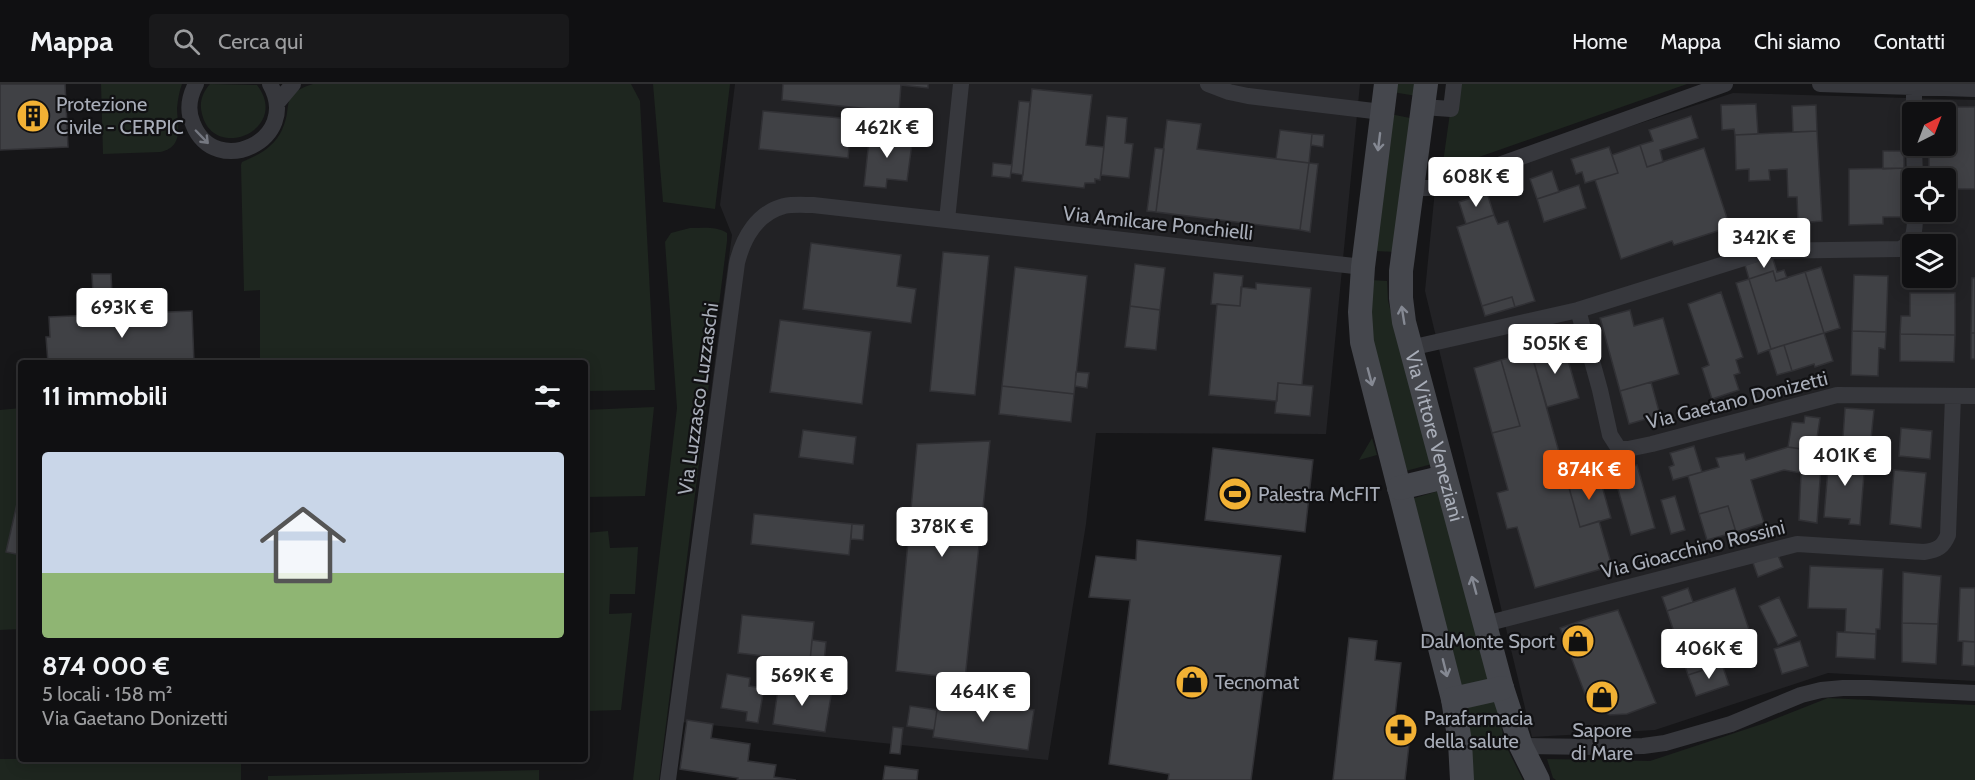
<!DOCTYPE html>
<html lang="it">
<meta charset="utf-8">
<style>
:root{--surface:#101012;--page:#19191b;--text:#f1f3f6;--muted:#9c9d9f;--line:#303032;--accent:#ea580c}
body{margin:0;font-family:Cabin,sans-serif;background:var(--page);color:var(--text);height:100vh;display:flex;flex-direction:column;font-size:22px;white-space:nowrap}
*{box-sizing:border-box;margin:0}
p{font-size:20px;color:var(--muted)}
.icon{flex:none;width:33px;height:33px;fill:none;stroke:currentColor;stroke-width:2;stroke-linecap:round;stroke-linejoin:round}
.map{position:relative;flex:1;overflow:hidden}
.sheet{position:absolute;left:18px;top:276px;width:570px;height:402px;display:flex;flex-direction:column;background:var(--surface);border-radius:6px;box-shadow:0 3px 15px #0003,0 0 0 2px var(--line)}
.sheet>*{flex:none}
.needle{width:39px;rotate:42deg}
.buttons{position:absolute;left:1902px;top:18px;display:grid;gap:12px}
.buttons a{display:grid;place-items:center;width:54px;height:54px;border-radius:6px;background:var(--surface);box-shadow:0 3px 15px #0003,0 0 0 2px var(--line);font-size:30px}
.price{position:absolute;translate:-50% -51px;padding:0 14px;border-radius:6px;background:#fff;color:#222;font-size:20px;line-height:39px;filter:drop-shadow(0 2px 3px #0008)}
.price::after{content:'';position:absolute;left:50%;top:36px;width:18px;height:14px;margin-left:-9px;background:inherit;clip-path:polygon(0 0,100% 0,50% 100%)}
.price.active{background:var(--accent);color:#fff}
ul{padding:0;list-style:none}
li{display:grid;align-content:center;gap:12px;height:318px;padding:0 24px}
li span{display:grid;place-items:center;height:186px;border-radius:6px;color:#555}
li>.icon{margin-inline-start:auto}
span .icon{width:108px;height:108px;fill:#fffc;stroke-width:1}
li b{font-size:26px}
h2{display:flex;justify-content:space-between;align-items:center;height:72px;padding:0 24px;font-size:26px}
header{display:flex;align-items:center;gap:36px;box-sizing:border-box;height:84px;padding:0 30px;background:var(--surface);border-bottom:2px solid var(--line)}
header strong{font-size:28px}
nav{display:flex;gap:33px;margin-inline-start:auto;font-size:21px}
.search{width:420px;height:54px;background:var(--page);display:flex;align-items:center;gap:15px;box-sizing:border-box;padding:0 21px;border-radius:6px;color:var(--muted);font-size:22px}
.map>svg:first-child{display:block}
.built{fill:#222225;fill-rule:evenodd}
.green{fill:#1e261f}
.building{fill:#404145;stroke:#303034;stroke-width:1.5}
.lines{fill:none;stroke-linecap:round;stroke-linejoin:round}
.minor{stroke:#37383d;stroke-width:16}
.secondary{stroke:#45474d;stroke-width:24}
.oneway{stroke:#757881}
.oneway2{stroke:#858993}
.labels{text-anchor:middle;stroke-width:4.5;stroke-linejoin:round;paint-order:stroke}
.poi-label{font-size:20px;fill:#a8adb8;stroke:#111113;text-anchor:start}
.street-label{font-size:20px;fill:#a8adb8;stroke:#111113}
</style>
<header>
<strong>Mappa</strong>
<div class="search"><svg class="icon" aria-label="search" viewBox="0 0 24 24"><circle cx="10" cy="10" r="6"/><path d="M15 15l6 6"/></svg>Cerca qui</div>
<nav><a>Home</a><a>Mappa</a><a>Chi siamo</a><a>Contatti</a></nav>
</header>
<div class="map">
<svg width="1975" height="696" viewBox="0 0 1975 696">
<rect width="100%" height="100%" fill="#161618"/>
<path class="built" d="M735 0H1360L1326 350 1096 349 1086 440 1048 676 671 637 715 276 732 151 720 121Z
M1733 9 1975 16V597L1828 589 1655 646 1532 653 1425 207 1435 106ZM1912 28H1946V62H1912ZM1912 94H1946V128H1912ZM1912 160H1946V194H1912Z"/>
<path class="green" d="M101 0H182C179 8 178 15 177 24 177 40 185 63 160 68L103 70Z
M210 0 257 1C291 45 214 79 202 30 199 19 202 9 210 0Z
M313 0H631L640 17 655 306 585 307V279H260V206L244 207 241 81 242 78C259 71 274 63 282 46 294 22 278 11 313 0Z
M653 0H730L715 125 663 118Z
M1393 0H1418L1417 12 1392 8Z
M1454 0H1687L1442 86Z
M1390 30 1410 34 1396 168 1375 167Z
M690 144C702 144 717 142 727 149V157L659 696H633L677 324 665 158 671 149Z
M1370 196 1387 197 1388 217 1432 380 1402 388 1370 260Z
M654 323 645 412 585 413V326Z
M21 324V402L6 468 21 471V545L0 546V326Z
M1372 354 1377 371 1359 376Z
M1442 406 1492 595 1459 604 1411 415Z
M608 447 610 464 638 463 635 510H610L609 530 632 529 621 626 585 627V449Z
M1828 614 1975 621V696H1556L1553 694 1547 675 1650 677 1765 639Z
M1496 616 1505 660 1523 696H1472L1462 624Z
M0 675H241V696H0Z
M539 686V696H268V692Z"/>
<path class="building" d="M0 0H65L68 63 0 66Z
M783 0H901L899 28 782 16Z
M901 0H928V4L901 1Z
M1032 5 1092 11 1086 61 1104 63 1100 96 1095 95V99H1085L1084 104 1022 97Z
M1019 17 1030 18 1023 91 1011 89Z
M1756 20 1758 50 1735 51 1734 45 1722 46 1721 21Z
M1816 21 1817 47 1793 48 1792 22Z
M1929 23H1975V105H1946V94H1929V62H1946V28H1929Z
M763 27 852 35 848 74 759 65Z
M1107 32 1127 34 1125 59 1133 60 1129 94 1101 91Z
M1691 32 1698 54 1660 66 1663 78 1647 83 1640 61 1653 57 1649 46Z
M1167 36 1201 40 1197 65 1309 79 1300 146 1156 128Z
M1280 46 1312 50 1309 79 1276 75Z
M870 47 913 52 907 97 887 95 886 104 864 102Z
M1817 47 1822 137 1798 139 1797 113H1788L1787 85 1769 86 1770 96 1749 97V85L1736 86 1735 51Z
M1312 50 1324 51 1323 63 1311 61Z
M1640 61 1647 83 1704 64 1730 143 1674 161 1672 157 1621 175 1595 96 1618 89 1612 71Z
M1609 63 1618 89 1585 99 1582 88 1576 90 1571 75Z
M1155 64 1164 65 1156 128 1147 127Z
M1883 67H1904V84L1883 85Z
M993 79 1012 81 1010 94 992 92Z
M1309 79 1318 80 1310 148 1300 146Z
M1904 84 1905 133H1883V140L1849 141V85Z
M1552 87 1559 108 1537 115 1530 95Z
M1579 101 1586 124 1544 138 1537 115Z
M1487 109 1494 131 1466 140 1459 118Z
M1494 131 1498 140 1508 137 1535 217 1515 223 1512 213 1482 222 1457 143Z
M811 159 901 171 897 202 916 205 911 239 803 225Z
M943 168 989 172 975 311 930 307Z
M1772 172 1777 188 1784 186 1787 194 1776 197 1773 187 1749 195 1745 181Z
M1135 180 1165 184 1160 226 1130 222Z
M1015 183 1087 192 1074 310 1002 302Z
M1821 183 1840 244 1824 249 1805 188Z
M1773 187 1776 197 1805 188 1824 249 1771 265 1749 195Z
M1214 189 1243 192 1240 222 1211 220Z
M92 190H111L112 210 93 211Z
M1854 191 1888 192 1886 248 1852 247Z
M1972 194H1975V249H1971Z
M1749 195 1771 265 1758 270 1736 199Z
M1256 199 1311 204 1302 301 1278 299 1277 317 1209 311 1217 220 1240 222 1241 203 1256 205Z
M1721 208 1743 273 1736 276 1740 289 1734 291 1739 306 1712 315 1702 284 1709 281 1688 220Z
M1910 209H1955V251L1900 250 1901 232H1910Z
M1512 213 1515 223 1485 232 1482 222Z
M1130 222 1160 226 1156 266 1125 263Z
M1630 226 1634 242 1663 234 1679 290 1620 307 1600 234Z
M192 227 194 279H48L46 253H50L49 233Z
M780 236 871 248 862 320 770 308Z
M1852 247 1886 248 1885 265 1879 264 1878 292 1851 291Z
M1824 249 1833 277 1815 283 1814 280 1792 287 1784 261Z
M1971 249H1975V275H1971Z
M1900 250 1955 251 1954 278 1900 277Z
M1563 259 1579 314 1547 323 1531 268Z
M1784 261 1792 287 1777 291 1769 266Z
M1531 268 1580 443 1599 437 1612 482 1535 504 1517 443 1507 445 1497 409 1508 406 1492 349 1520 342 1501 276Z
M1501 276 1520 342 1492 349 1474 284Z
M1076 288 1089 289 1087 304 1075 302Z
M1651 298 1660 331 1629 340 1620 307Z
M1278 299 1313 302 1310 332 1275 329Z
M1002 302 1074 310 1071 338 999 330Z
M1845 324 1874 326 1871 355 1843 353Z
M1805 332 1820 334 1815 367 1788 363 1792 338 1804 339Z
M1901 344 1932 347 1930 375 1899 372Z
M803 346 856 353 853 380 799 373Z
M990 357 965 595 896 587 917 360Z
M1694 362 1702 388 1673 396 1669 383 1674 381 1670 369Z
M1788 363 1822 368 1817 439 1799 436 1801 389 1784 386 1751 396 1764 439 1736 448 1728 422 1699 430 1688 392 1719 383 1716 374 1744 369 1746 376Z
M1213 364 1313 376 1305 448 1205 436Z
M1838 367 1857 368 1856 376 1865 377 1860 441 1849 440 1850 435 1824 433 1829 372 1837 373Z
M1637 381 1655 444 1631 451 1613 388Z
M1894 386 1926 389 1921 444 1890 440Z
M1599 391 1611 434 1580 443 1568 400Z
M21 402V471L6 468Z
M1675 412 1685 446 1671 450 1661 416Z
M1728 422 1736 448 1707 456 1699 430Z
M754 430 852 440 849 471 751 460Z
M852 440 864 441 863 456 851 455Z
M1137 456 1281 472 1251 696H1168L1169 690 1109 680 1130 516 1089 513 1096 472 1136 476Z
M1777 469 1783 483 1758 493 1753 479Z
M1810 482 1883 485 1880 545H1876V550L1845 548 1846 525 1808 524Z
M1903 488 1941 492 1938 540 1902 539Z
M1688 504 1693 518 1667 527 1662 513Z
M1735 504 1754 560 1719 572 1722 580 1688 591 1667 527Z
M1960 504H1975V558L1958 557Z
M1779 513 1797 552 1778 561 1759 522Z
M1618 526 1656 619 1627 630 1610 631 1595 624 1585 610 1560 544 1589 534Z
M742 531 814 538 810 577 738 569Z
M1902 539 1938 540 1936 580 1902 578Z
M1837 548 1876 550 1875 575 1836 573Z
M1349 554 1377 557 1375 576 1401 579 1395 632 1412 634 1405 696H1333Z
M812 556 826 558 824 578 810 577Z
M1800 557 1808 582 1782 590 1774 565Z
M1963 557 1975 558V582L1962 581Z
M1722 580 1729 601 1696 612 1688 591Z
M727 590 750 594 749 602 764 604 758 639 746 637 747 628 721 624Z
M779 598 832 606 825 648 773 640Z
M939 612 1034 626 1028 666 933 653Z
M910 622 937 626 934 646 907 642Z
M687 636 713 640 711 654 750 660 748 677 776 681 774 693 796 696H737L738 694 680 685Z
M893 643 903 644 900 670 890 669Z
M885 682 918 686 917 696H883Z"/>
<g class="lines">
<path class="minor" d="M196 0C189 13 187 27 193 40 215 96 302 56 270 0
M1208 0 1229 8 1248 12 1382 28
M1820 0 1975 5
M1914 3V28
M277 19 293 0
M1423 23 1451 25 1454 0
M1914 62 1915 94
M1412 104H1432L1454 97 1725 0
M947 136 961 0
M1578 226 1600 306 1610 351 1619 365H1628L1652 360 1837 311 1975 312
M1410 264 1578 226 1766 167 1900 165C1916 158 1915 143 1915 128
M1485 540 1797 460 1924 468C1938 466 1943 463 1948 451L1953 312
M1521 662 1595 663 1643 662 1665 659 1731 640 1801 611 1821 606 1843 604H1869L1975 609
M668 696 737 179C743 154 757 129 784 122 794 120 804 121 813 121L1363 183"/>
<g class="secondary">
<path d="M1386 0 1363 183 1360 228 1362 258 1453 615 1460 658 1462 696"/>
<path id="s1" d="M1426 0 1401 187V214L1404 238 1502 604 1521 662 1538 696"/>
<path d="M1399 404 1445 393"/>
<path d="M1453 615 1502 604"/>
</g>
</g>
<defs><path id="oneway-shaft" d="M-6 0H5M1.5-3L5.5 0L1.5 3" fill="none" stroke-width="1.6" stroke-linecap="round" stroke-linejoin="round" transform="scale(1.5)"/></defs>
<use class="oneway" href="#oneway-shaft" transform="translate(202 53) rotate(46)"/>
<g class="oneway2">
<use href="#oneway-shaft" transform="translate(1379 58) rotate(97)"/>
<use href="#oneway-shaft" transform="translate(1403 231) rotate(-99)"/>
<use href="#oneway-shaft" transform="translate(1370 293) rotate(75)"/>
<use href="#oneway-shaft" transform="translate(1474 501) rotate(-105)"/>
<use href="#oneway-shaft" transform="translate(1445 584) rotate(76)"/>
</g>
<defs>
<g id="building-disc" transform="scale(1.725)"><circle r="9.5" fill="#f2b134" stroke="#111113"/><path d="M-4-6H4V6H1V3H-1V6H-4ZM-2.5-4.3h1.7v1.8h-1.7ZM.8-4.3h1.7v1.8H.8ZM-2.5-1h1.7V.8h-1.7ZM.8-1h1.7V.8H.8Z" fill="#111"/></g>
<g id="stadium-disc" transform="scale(1.725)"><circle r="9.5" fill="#f2b134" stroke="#111113"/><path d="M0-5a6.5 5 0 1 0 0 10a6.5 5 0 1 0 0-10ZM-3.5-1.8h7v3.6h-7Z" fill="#111"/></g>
<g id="shop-disc" transform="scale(1.725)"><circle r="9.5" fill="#f2b134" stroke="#111113"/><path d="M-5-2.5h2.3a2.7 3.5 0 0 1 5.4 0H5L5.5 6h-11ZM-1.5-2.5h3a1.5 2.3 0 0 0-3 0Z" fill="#111"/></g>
<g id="pharmacy-disc" transform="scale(1.725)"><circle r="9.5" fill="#f2b134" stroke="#111113"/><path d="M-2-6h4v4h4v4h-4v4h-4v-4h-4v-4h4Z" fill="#111"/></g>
</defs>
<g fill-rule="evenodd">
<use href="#building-disc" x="33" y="32"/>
<use href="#stadium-disc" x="1235" y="410"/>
<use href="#shop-disc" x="1578" y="557"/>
<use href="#shop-disc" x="1192" y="598"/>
<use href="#shop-disc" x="1602" y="613"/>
<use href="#pharmacy-disc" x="1401" y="646"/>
</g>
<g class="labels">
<g class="poi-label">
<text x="56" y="27">Protezione<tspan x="56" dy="23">Civile - CERPIC</tspan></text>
<text x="1258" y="417">Palestra McFIT</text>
<text x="1555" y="564" text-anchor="end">DalMonte Sport</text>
<text x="1215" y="605">Tecnomat</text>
<text x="1424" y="641">Parafarmacia<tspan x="1424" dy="23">della salute</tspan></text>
<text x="1602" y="653" text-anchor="middle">Sapore<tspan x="1602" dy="23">di Mare</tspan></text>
</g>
<g class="street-label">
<text transform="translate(1158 139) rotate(6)" y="7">Via Amilcare Ponchielli</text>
<text transform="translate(698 315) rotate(-82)" y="7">Via Luzzasco Luzzaschi</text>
<text transform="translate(1737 316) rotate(-14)" y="7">Via Gaetano Donizetti</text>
<text dy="7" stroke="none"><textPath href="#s1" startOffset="358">Via Vittore Veneziani</textPath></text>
<text transform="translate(1693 465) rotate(-14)" y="7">Via Gioacchino Rossini</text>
</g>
</g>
</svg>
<div class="buttons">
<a><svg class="needle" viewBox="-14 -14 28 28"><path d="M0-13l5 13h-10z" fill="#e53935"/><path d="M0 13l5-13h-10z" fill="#9c9d9f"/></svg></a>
<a><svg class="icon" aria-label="locate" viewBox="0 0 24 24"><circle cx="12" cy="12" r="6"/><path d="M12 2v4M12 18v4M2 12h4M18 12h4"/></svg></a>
<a><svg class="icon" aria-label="layers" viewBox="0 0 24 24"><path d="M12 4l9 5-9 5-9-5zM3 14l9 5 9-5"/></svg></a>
</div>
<b class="price" style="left:887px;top:75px">462K €</b>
<b class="price" style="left:1476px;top:124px">608K €</b>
<b class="price" style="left:1764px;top:185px">342K €</b>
<b class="price" style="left:122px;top:255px">693K €</b>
<b class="price" style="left:1555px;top:291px">505K €</b>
<b class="price" style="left:1845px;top:403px">401K €</b>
<b class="price active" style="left:1589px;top:417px">874K €</b>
<b class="price" style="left:942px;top:474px">378K €</b>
<b class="price" style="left:1709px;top:596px">406K €</b>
<b class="price" style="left:802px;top:623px">569K €</b>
<b class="price" style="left:983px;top:639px">464K €</b>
<section class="sheet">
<h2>11 immobili<svg class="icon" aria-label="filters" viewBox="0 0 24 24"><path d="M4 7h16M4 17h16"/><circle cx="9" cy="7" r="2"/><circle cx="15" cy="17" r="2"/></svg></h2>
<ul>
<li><span style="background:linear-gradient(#c9d6e8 65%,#8fb573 0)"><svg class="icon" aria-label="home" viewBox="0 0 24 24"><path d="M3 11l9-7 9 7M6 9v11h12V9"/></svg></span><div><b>874 000 €</b><p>5 locali · 158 m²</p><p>Via Gaetano Donizetti</p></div></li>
</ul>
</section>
</div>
